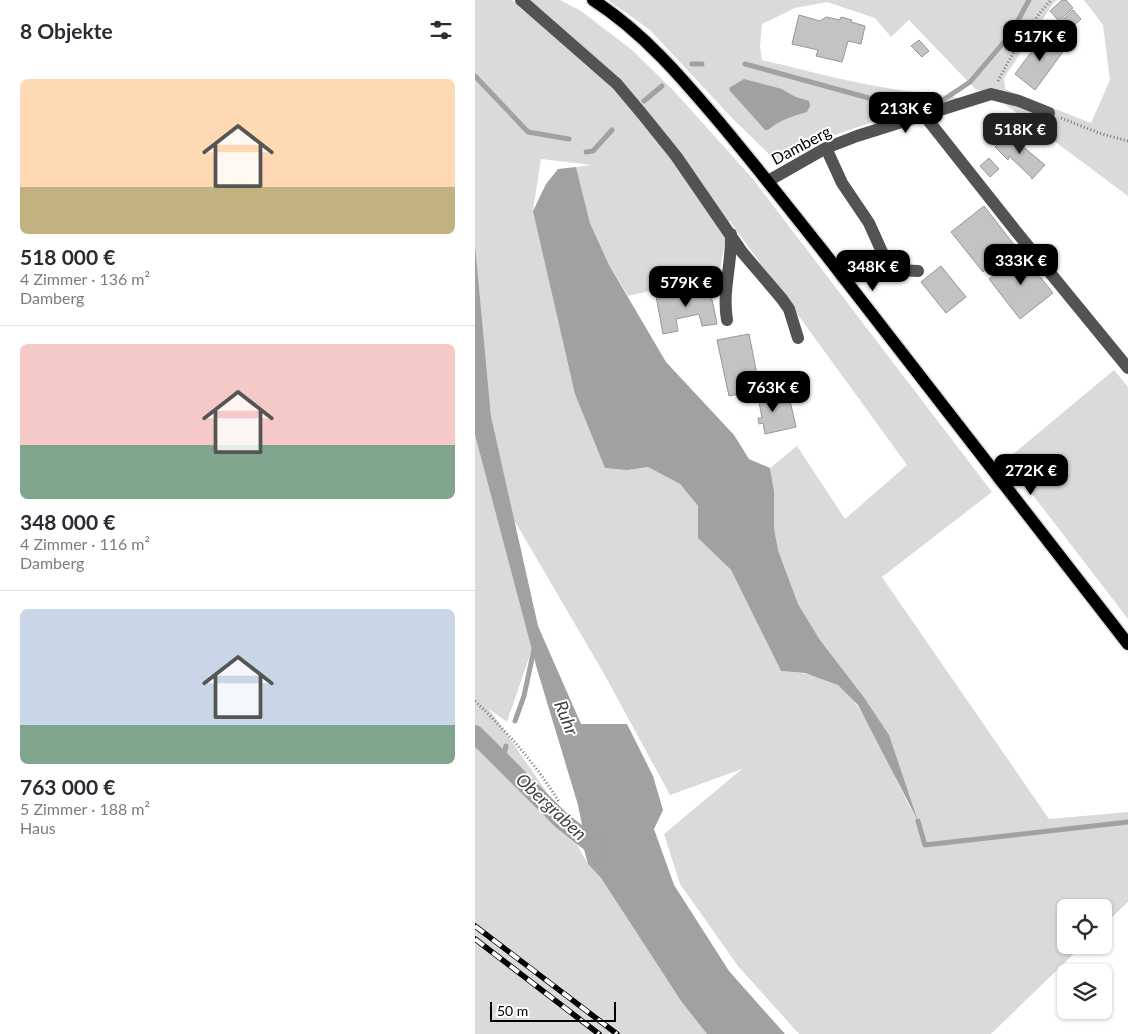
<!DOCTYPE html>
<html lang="de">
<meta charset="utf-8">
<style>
:root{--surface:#fff;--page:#f2f2f3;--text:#2b2b33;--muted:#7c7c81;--line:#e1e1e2;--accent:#000}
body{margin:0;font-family:Lato,sans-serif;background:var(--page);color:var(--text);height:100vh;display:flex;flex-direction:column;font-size:19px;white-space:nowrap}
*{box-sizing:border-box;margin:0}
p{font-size:16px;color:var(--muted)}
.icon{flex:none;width:28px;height:28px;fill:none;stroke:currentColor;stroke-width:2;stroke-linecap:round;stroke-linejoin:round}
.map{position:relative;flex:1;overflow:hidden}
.panel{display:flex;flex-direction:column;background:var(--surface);width:475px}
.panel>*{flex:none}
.controls{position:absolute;left:582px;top:899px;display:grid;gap:10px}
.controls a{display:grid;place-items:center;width:55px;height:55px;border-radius:8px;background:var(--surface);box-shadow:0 1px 4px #0004;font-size:25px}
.scale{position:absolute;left:15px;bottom:12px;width:126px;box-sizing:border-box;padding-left:5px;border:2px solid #000;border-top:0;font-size:14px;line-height:18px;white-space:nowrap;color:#000;-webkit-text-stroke:4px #fff;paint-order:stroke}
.price{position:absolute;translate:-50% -42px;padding:0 11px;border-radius:10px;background:var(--accent);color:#fff;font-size:16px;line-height:32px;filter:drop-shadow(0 1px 2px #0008)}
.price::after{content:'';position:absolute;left:50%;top:30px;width:15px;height:11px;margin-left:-8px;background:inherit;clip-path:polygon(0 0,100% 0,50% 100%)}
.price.selected{background:#222;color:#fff}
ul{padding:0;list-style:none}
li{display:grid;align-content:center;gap:10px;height:265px;padding:0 20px}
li+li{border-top:1px solid var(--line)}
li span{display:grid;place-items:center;height:155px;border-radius:8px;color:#555}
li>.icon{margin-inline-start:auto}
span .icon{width:90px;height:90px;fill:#fffc;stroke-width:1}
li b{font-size:21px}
h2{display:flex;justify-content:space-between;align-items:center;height:60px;padding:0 20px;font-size:21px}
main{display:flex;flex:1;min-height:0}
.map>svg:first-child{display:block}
.green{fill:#dadada;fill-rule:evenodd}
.water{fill:#a1a1a1}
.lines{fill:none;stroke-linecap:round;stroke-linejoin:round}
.stream{stroke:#a1a1a1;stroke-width:5}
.canal{stroke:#a1a1a1;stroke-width:18}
.building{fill:#c3c3c3;stroke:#979797}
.major-casing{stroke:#dbdbdb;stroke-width:15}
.path{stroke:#757575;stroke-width:3;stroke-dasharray:1 2.5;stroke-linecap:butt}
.minor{stroke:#535353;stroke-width:12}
.major{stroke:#000;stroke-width:12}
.rail-casing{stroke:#000;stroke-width:5.5}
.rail{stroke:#fff;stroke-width:4;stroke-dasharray:11;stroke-linecap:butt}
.labels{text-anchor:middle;stroke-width:4;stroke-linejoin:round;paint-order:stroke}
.street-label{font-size:16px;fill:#000;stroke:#fff}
.water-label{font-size:18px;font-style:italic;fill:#424242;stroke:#fff}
</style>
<main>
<section class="panel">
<h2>8 Objekte<svg class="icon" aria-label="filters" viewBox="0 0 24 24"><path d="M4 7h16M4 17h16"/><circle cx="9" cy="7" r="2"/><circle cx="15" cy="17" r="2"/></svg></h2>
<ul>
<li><span style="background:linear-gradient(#ffd9b3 70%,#c2b280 0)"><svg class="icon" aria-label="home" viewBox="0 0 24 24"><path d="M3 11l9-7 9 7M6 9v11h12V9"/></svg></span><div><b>518 000 €</b><p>4 Zimmer · 136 m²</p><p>Damberg</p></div></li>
<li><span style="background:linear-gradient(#f6c9c9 65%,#7fa58c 0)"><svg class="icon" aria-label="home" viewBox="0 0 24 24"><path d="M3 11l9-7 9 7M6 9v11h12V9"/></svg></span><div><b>348 000 €</b><p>4 Zimmer · 116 m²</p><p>Damberg</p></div></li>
<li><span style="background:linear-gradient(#c9d6e8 75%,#7fa58c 0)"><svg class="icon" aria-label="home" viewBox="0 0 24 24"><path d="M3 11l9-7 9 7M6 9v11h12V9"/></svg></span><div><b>763 000 €</b><p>5 Zimmer · 188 m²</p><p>Haus</p></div></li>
</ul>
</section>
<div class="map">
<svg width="653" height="1034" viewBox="0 0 653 1034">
<rect width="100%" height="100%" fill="#fff"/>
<path class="green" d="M0 0H37L74 28 55 0H85L106 11 157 50 199 91 277 178 517 492 407 577 574 819 653 812V902L629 925V908H591V945H608L516 1034H324L263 966 205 884 189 834 267 769 195 795 128 672 39 520 16 416 0 244ZM66 159 117 165 101 167 115 223 134 265 153 296 244 275 254 220 432 465 370 519 322 446 295 468 299 491V528L303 550 323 604 345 640 388 696 441 817C421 787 391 700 361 684 344 675 325 672 306 671L256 570 223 538V506L205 484 173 467 153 470 58 211Z
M133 0H582L577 5 529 78 530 89 616 123 635 80 628 25 609 0H653V196L516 94 500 89 434 20 416 37 400 18 352 2 320 8 287 24 285 47 287 60C329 70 370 81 412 88 438 93 463 93 489 99L415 116 351 138 304 164 258 119 175 30ZM254 88 307 89 319 96 327 98 328 113 321 114 290 130 255 91Z
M639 370 653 387V619L531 460Z
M0 435 57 649 32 722 14 709 71 791 113 864 126 878 206 1001 232 1034H0Z"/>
<path class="water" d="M269 79 307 89 319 96 334 101 335 106 332 112C318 116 305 120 293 130H290L255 91 254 88Z
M101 167 115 223 134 265 191 362 259 435 274 459 295 468 299 491V528L303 550 323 604 345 640 388 696 414 735 443 821 383 705 363 685 330 673 306 671 256 570 223 538V506L205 484 173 467 153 470 130 468 100 394 58 211 71 184 83 169Z
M0 244 16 416 63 626 106 724H152L178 776 188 810 179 829 199 885 254 971 310 1034H232L206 1001 126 878 113 864 103 827 107 825 103 805 62 669 0 435Z"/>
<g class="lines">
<path class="stream" d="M217 64H227
M270 64 423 106 468 100 495 82 535 35 554 0
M0 76 53 132 94 139
M169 101 187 86
M111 152 118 151 137 130
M40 721 49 696 59 649
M27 761 31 746
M443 821 450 845 653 822"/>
<path class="canal" d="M0 734 86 820 124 850"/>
</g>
<path class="building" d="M587 0H591L598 8 584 21 575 11Z
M598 10 606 19 588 36 580 27Z
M324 15 345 21 351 17 365 20 366 17 377 20 376 22 390 26 386 44 373 41 367 62 341 56 343 50 317 44Z
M572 35 590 49 560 90 540 74 557 51 559 52Z
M444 40 454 51 447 57 436 46Z
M535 131 549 143 545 144 570 165 557 179 556 177 534 156 533 160 520 147Z
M514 158 524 169 515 177 505 166Z
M509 206 540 246 508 272 476 232Z
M546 253 578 293 545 319 514 279Z
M466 266 491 297 471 313 446 282Z
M234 285 242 324 227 326 224 314 201 319 203 331 188 334 181 296Z
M274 334 285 390 254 396 242 340Z
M285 390 286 395 296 399 298 405 315 401 321 427 290 434 288 423 284 424 283 418H287L284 402H275L268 397 271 395 270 393Z"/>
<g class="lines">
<g class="major-casing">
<path id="major" d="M118 0C168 32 207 78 245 123 280 165 314 208 348 251 450 382 552 513 653 644"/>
</g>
<path class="path" d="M523 81C538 53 554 24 576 0
M586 118 624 133 653 141
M0 701C32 732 61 764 84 802"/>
<path class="minor" d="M46 0 142 84 168 115 201 156 267 252 307 299 314 309 323 338
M449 115 540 230 653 368
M351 148 367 183 394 223 412 263 422 270 443 271
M293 181 351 148 382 136 516 94 544 101 574 113
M252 320C247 291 257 264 256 234"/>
<use href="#major" class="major"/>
<g class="rail-casing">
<path id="rail" d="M0 926 142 1034
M0 939 124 1034"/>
</g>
<use href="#rail" class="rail"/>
</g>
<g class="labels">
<g class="street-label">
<text transform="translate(326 145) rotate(-28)" y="6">Damberg</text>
</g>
<g class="water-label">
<text transform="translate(91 718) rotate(68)" y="6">Ruhr</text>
<text transform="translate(76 807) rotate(43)" y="6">Obergraben</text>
</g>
</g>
</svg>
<div class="controls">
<a><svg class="icon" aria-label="locate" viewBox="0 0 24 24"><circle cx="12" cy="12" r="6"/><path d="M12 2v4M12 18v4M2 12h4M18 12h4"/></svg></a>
<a><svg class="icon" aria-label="layers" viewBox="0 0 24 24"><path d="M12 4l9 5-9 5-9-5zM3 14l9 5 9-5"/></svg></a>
</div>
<div class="scale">50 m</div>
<b class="price" style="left:565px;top:62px">517K €</b>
<b class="price" style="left:431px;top:134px">213K €</b>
<b class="price selected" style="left:545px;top:155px">518K €</b>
<b class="price" style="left:546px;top:286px">333K €</b>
<b class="price" style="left:398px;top:292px">348K €</b>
<b class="price" style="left:211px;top:308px">579K €</b>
<b class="price" style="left:298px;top:413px">763K €</b>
<b class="price" style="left:556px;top:496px">272K €</b>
</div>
</main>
